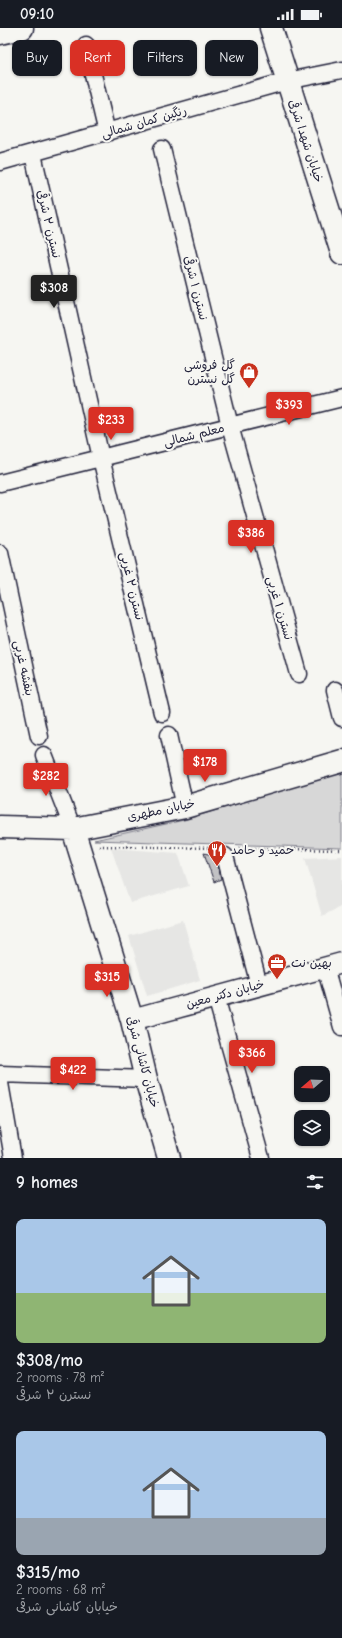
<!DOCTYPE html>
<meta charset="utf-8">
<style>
:root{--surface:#171b24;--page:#20242c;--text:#f1f3f6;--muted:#9ea1a6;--accent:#d93025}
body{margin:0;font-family:"Comic Neue","Playpen Sans Arabic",sans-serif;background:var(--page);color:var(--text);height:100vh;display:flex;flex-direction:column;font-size:15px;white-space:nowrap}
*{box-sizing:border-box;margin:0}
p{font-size:13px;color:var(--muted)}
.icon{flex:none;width:22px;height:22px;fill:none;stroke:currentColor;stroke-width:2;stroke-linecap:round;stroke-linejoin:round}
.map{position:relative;height:1130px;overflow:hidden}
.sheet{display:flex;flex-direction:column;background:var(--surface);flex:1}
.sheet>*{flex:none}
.top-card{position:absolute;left:12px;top:12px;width:318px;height:36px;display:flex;gap:8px}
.needle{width:26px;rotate:251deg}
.controls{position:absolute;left:294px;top:1038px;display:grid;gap:8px}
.controls a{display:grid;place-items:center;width:36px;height:36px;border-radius:8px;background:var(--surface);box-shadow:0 1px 3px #0004;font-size:20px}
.price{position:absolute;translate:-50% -34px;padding:0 9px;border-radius:4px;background:var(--accent);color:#fff;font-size:13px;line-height:26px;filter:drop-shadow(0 1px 2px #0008)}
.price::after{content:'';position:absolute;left:50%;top:24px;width:12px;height:9px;margin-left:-6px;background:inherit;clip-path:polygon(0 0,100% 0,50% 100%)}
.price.selected{background:#222;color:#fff}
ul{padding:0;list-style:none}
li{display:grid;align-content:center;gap:8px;height:212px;padding:0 16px}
li span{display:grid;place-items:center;height:124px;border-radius:8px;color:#555}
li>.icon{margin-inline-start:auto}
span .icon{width:72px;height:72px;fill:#fffc;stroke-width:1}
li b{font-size:17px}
h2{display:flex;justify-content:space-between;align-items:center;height:48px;padding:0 16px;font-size:17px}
.tag{padding:0 14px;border-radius:8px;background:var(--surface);box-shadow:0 1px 3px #0004;font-size:14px;line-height:36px}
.tag.selected{background:var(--accent);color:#fff}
.status{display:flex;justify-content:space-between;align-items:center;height:28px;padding:0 20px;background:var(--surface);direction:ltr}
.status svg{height:11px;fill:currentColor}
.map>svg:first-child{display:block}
.built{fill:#e6e6e4}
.green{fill:#d7d7d7;stroke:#7c7c89}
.building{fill:#c2c2c4;stroke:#22223b}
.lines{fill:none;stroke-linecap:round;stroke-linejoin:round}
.minor-casing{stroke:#22223b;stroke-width:19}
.tertiary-casing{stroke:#22223b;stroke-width:23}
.secondary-casing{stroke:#22223b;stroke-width:25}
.path{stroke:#22223b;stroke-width:2.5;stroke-dasharray:1 3;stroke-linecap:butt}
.minor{stroke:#f6f6f2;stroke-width:16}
.tertiary{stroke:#f6f6f2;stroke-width:20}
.secondary{stroke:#f6f6f2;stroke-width:22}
.labels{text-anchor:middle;stroke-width:4;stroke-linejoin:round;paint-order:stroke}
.street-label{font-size:12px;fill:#22223b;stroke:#f6f6f2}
.poi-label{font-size:12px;fill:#22223b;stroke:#f6f6f2;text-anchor:start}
</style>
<div class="status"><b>09:10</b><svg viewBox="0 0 49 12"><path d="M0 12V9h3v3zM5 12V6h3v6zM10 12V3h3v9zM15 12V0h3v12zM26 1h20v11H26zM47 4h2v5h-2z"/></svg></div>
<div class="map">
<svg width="342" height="1130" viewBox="0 0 342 1130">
<rect width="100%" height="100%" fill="#f6f6f2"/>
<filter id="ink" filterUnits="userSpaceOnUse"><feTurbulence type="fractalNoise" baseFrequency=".025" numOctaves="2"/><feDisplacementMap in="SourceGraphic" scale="8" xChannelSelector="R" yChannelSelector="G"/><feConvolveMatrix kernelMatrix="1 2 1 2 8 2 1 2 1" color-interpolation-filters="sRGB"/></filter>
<g filter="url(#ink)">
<path class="built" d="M111 820 178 825 189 858 130 875Z
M342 828V878L322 888 305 830Z
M183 892 200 952 147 968 129 908Z"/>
<path class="green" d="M342 744V820L94 812 184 792Z"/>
<path class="building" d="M204 825 216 828 221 851 214 854Z"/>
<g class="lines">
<g class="minor-casing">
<path id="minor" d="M86 17 107 105
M162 121 230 398 299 646
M33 126 101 430 162 685
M0 134 287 53 342 42
M0 455 342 370
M0 525 39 708
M335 662 342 690
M169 707 185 779
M44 727 73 801
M225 828 259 957
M325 939 342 999
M216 969 261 1130
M0 1046 146 1051
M0 1055 13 1130"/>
</g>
<g class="tertiary-casing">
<path id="tertiary" d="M132 992 342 935"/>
</g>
<g class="secondary-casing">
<path id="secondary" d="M271 0 342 225
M0 5 22 0
M0 799 73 801 185 779 342 733
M73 801 132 992 146 1051 169 1130"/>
</g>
<path class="path" d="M99 818 212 820
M239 820 342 822"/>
<use href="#minor" class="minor"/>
<use href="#tertiary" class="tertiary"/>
<use href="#secondary" class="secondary"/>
</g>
</g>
<defs>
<g id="shop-pin" transform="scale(1)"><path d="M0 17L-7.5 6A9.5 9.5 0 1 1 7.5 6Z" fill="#c8321e" stroke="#f6f6f2"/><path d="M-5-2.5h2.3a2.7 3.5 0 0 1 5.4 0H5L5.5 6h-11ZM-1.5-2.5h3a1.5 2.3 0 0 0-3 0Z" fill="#fff"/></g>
<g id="restaurant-pin" transform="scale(1)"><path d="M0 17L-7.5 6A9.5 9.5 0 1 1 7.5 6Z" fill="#c8321e" stroke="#f6f6f2"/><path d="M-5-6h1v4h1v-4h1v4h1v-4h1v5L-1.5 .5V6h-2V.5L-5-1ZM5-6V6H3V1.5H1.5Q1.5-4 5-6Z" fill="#fff"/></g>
<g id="office-pin" transform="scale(1)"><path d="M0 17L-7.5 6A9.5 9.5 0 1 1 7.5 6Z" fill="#c8321e" stroke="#f6f6f2"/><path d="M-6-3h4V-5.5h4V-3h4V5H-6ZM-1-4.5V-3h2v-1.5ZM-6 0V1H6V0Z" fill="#fff"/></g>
</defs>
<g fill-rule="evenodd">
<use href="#shop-pin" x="249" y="344"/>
<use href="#restaurant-pin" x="217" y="822"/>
<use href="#office-pin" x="277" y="935"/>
</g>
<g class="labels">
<g class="street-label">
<text transform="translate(144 94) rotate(-16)" y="4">رنگین کمان شمالی</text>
<text transform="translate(306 113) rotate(72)" y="4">خیابان شهدا شرقی</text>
<text transform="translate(49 196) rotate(77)" y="4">نسترن ۲ شرقی</text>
<text transform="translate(196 260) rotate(76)" y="4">نسترن ۱ شرقی</text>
<text transform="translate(194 407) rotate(-14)" y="4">معلم شمالی</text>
<text transform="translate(132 558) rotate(77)" y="4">نسترن ۲ غربی</text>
<text transform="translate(280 580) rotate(74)" y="4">نسترن ۱ غربی</text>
<text transform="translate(24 640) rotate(78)" y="4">بنفشه غربی</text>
<text transform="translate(161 782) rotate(-12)" y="4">خیابان مطهری</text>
<text transform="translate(225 966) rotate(-15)" y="4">خیابان دکتر معین</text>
<text transform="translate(143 1034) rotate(75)" y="4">خیابان کاشانی شرقی</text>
</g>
<g class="poi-label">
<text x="235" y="341" text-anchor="end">گل فروشی<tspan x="235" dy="14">گل نسترن</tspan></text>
<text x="231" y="826">حمید و حامد</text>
<text x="291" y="939">بهین نت</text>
</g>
</g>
</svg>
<div class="controls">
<a><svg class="needle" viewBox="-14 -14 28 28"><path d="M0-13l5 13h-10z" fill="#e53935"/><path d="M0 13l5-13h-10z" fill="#9ea1a6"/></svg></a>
<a><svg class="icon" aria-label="layers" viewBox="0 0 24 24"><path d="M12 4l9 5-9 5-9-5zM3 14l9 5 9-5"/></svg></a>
</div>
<b class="price selected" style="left:54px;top:281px">$308</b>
<b class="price" style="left:289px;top:398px">$393</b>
<b class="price" style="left:111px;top:413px">$233</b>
<b class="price" style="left:251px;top:526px">$386</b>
<b class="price" style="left:205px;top:755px">$178</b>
<b class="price" style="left:46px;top:769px">$282</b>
<b class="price" style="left:107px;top:970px">$315</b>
<b class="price" style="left:252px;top:1046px">$366</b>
<b class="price" style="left:73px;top:1063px">$422</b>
<div class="top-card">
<a class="tag">Buy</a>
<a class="tag selected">Rent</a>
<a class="tag">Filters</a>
<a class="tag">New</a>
</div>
</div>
<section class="sheet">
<h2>9 homes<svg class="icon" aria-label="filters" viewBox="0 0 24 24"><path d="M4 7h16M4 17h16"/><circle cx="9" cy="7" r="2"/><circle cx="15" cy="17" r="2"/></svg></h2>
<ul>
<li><span style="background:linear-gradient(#a9c7e8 60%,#8fb573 0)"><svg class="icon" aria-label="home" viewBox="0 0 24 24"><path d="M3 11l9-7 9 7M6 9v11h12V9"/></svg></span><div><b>$308/mo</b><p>2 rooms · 78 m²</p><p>نسترن ۲ شرقی</p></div></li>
<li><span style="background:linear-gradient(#a9c7e8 70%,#9aa5b1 0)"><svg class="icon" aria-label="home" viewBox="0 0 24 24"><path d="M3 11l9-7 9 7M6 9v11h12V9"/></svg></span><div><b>$315/mo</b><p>2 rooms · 68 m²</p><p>خیابان کاشانی شرقی</p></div></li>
</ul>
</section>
